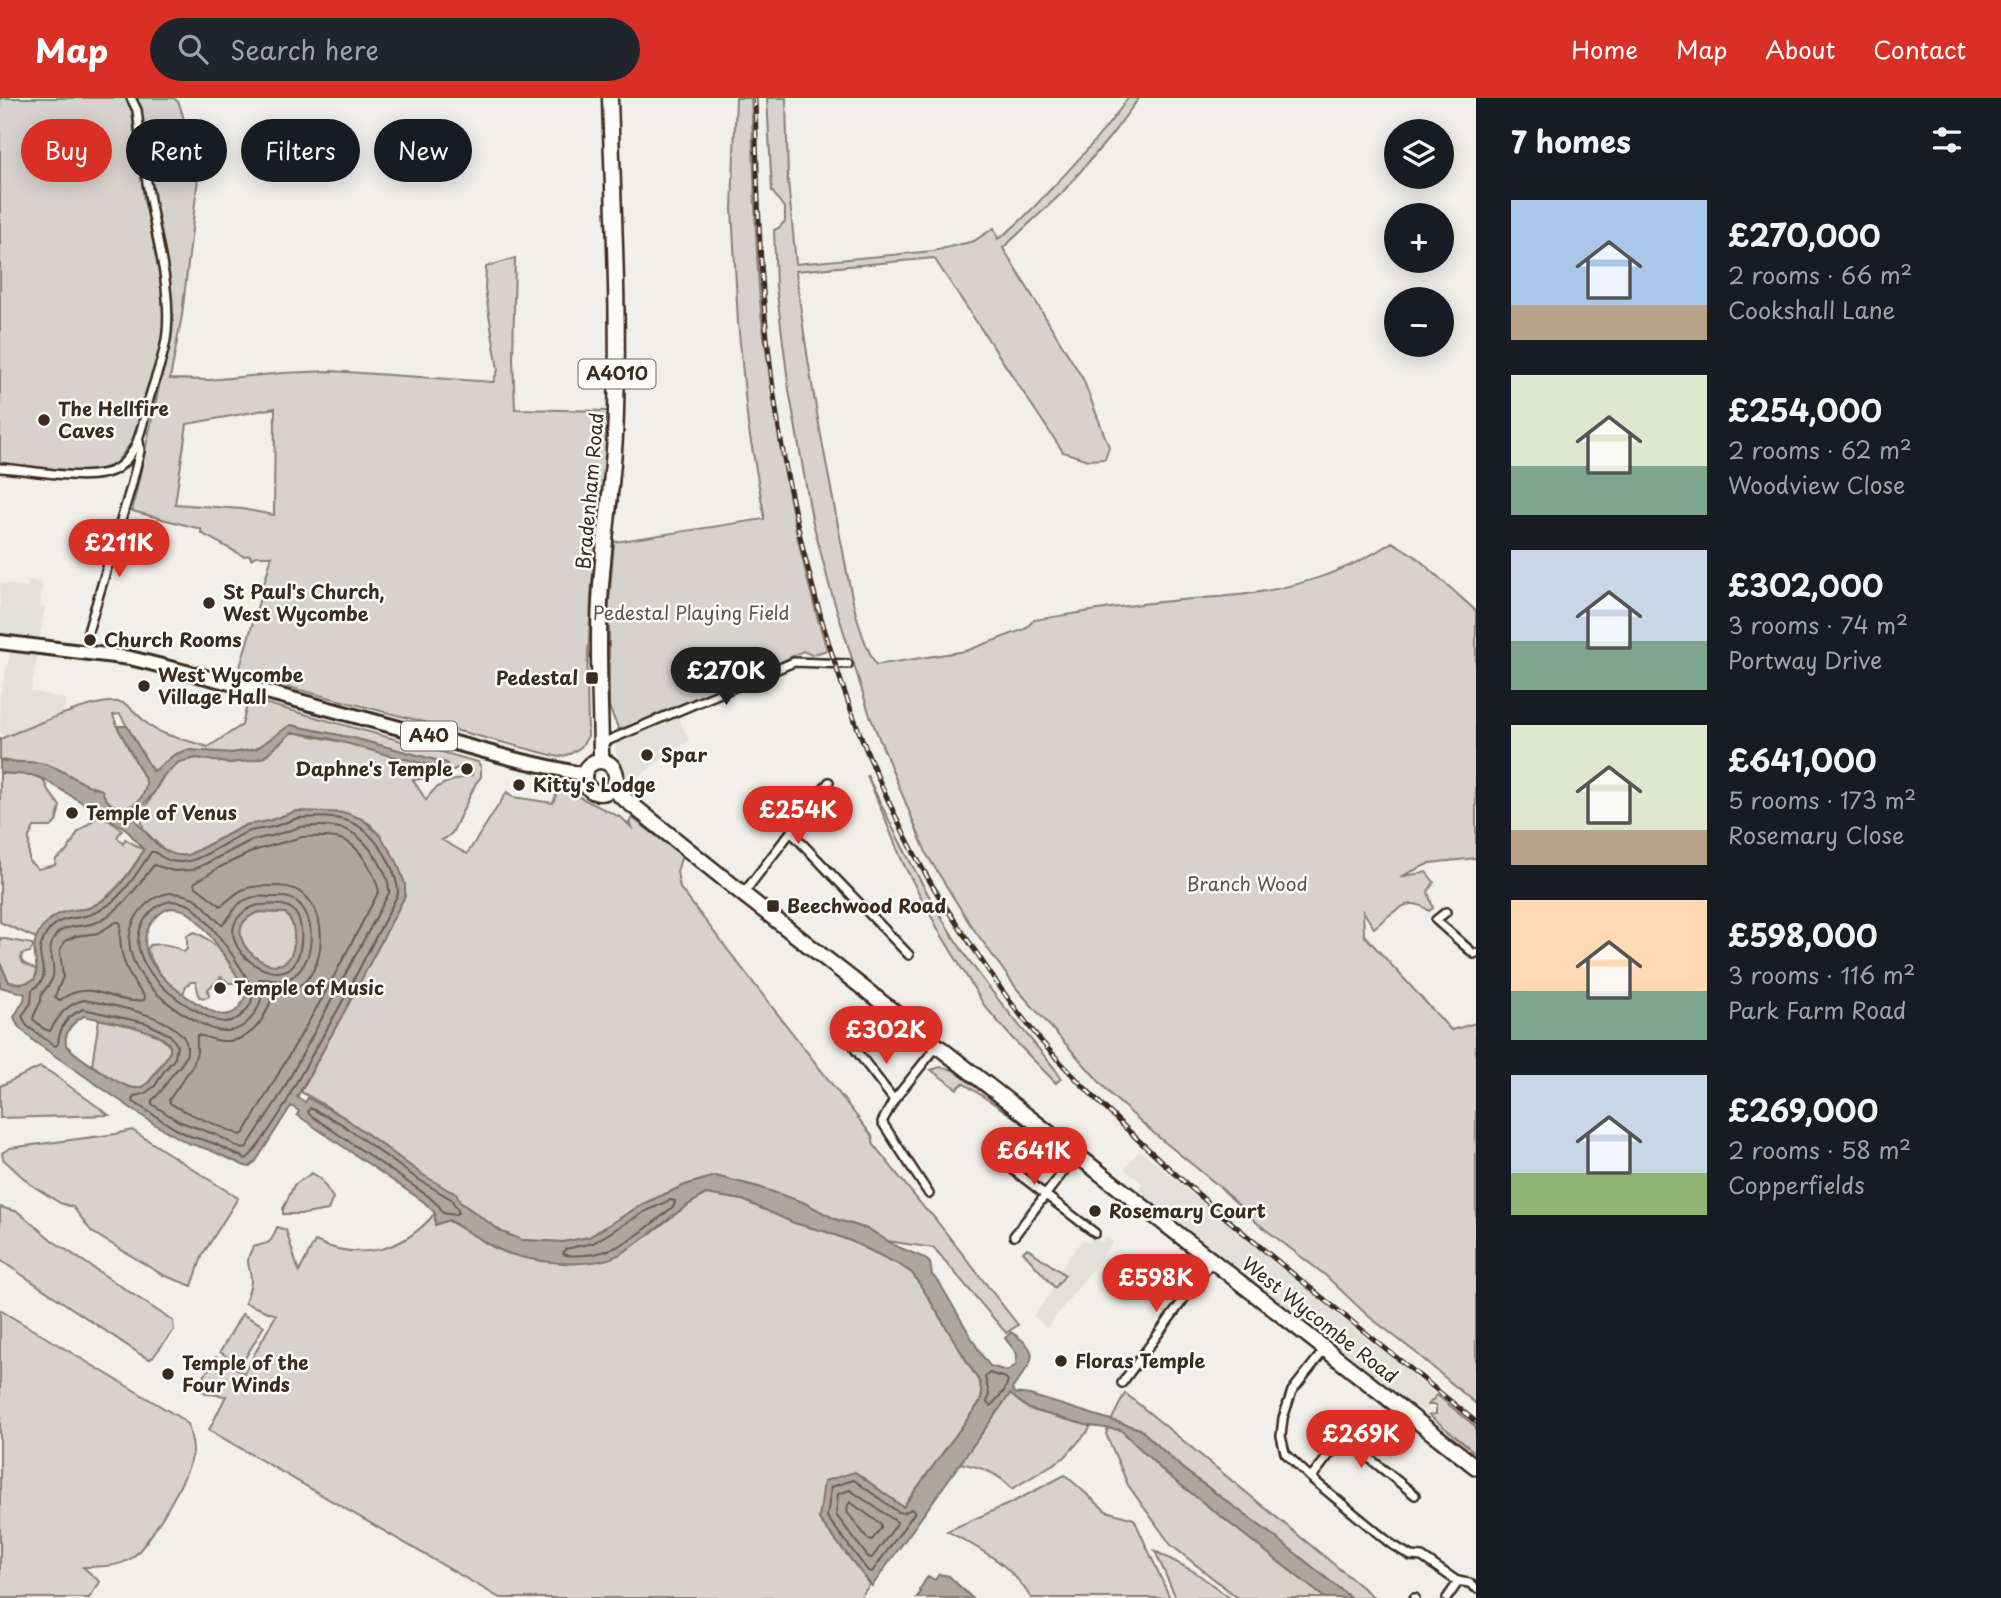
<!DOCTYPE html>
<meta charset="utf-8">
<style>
:root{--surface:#171b24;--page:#20242c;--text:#f1f3f6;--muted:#9ea1a6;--accent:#d93025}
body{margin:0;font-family:"Playpen Sans",sans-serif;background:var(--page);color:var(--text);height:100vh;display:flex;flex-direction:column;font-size:26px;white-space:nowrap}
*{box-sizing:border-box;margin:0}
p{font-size:23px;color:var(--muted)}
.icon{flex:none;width:38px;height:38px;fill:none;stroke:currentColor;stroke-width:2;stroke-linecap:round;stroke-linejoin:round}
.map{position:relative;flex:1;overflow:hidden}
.side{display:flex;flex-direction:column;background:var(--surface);width:525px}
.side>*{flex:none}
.top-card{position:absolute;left:21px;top:21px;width:665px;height:63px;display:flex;gap:14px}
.tools{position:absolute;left:1384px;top:21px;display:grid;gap:14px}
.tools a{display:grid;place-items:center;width:70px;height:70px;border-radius:50%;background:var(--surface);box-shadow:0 4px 18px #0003;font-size:35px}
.price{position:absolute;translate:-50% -60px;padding:0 16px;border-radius:24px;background:var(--accent);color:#fff;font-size:23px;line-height:46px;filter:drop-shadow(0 2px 4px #0008)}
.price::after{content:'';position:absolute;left:50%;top:42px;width:21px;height:16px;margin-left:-10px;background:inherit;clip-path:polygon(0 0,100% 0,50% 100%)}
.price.on{background:#222;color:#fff}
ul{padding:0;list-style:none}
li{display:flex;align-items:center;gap:21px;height:175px;padding:0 35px}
li span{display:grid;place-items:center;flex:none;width:196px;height:140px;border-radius:0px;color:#555}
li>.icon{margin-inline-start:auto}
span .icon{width:84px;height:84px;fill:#fffc;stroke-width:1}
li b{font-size:30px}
h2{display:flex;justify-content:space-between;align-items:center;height:84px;padding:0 35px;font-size:30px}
.pill{padding:0 24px;border-radius:32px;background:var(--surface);box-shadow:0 4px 18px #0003;font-size:24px;line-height:63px}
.pill.on{background:var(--accent);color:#fff}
header{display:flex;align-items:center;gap:42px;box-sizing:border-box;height:98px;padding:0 35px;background:var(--accent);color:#fff}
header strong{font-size:33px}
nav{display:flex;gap:38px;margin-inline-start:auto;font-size:24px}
.search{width:490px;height:63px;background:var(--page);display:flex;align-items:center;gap:18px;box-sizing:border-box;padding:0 24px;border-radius:38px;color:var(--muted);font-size:26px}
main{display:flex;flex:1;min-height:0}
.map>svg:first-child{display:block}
.built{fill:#e3e0da}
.green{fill:#d7d2cc;stroke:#897e75;stroke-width:2;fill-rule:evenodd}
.water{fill:#aea69f;stroke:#80746b;stroke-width:2;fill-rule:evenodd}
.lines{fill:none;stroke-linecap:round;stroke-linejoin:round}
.shore{stroke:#695c52;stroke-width:2}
.street-casing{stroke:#3b2a1e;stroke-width:12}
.primary-casing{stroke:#3b2a1e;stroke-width:18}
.highway-casing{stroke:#3b2a1e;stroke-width:19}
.street{stroke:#fdfcf7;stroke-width:7}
.primary{stroke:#fdfcf7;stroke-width:12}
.highway{stroke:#fdfcf7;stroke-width:14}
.rail-casing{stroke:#3b2a1e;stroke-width:5}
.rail{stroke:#fdfcf7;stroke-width:2.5;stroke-dasharray:8;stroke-linecap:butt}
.poi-dot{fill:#3b2a1e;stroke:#fdfcf7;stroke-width:2.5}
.labels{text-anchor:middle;stroke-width:5;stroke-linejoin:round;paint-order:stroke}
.shield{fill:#fdfcf7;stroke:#75695f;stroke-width:2}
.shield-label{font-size:18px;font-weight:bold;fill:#3b2a1e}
.poi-label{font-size:19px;font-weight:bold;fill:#3b2a1e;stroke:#fdfcf7;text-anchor:start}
.street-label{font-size:19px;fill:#3b2a1e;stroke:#fdfcf7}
.park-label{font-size:19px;fill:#62544a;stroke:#fdfcf7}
</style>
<header>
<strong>Map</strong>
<div class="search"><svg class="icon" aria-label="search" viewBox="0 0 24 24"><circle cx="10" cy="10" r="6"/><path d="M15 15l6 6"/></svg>Search here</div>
<nav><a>Home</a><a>Map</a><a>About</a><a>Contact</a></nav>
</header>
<main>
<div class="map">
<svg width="1476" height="1500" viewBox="0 0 1476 1500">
<rect width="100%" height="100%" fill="#f1efea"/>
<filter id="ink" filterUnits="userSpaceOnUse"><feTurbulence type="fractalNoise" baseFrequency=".0143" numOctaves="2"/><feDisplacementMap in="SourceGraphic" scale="14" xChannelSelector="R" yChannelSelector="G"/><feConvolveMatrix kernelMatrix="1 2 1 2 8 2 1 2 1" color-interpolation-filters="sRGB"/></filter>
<g filter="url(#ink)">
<path class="built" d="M29 482 43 485 40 508 45 509 40 539 0 535V485L27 489Z
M11 552 38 554 31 593 66 601 62 617 8 638 0 637V597Z
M677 617 689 642 630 685 618 660 615 650 617 645 623 640Z
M1140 1052 1258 1151 1437 1297 1428 1307 1429 1314 1413 1308 1138 1092 1142 1085 1124 1071Z
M1090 1137 1101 1145 1106 1139 1113 1144 1047 1230 1033 1218 1065 1177 1059 1173 1083 1141 1089 1145 1091 1142Z"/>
<path class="green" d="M0 0H131L134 33 142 69 144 103 156 146 164 204 163 235 157 263 147 292 135 340 115 366 103 371 79 374 0 365Z
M132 0H174L179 5 199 71 182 217 170 281 208 282 283 275 331 273 493 284 498 272 485 191 486 169 515 160 513 261 515 311 608 313 606 375 592 483 587 579 588 638 581 649 570 656 559 659 238 576 272 458H256L251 461 250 457 243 458 201 435V431L132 413 172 229 170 201ZM275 310 274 417 242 411 175 406 187 326Z
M736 0H751C755 71 754 142 761 213 763 237 768 262 771 286 783 376 800 465 827 552L812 557 803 553 737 585 619 632 609 609V505L614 444 764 421V416L748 327 738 224 732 111Z
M767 0H786L788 83 796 166 933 153 974 143 994 130 998 141C1018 127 1033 110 1050 92 1078 63 1105 33 1128 0H1139L1109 40 1062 95 1003 150 1083 281 1109 349 1105 361 1088 362 1063 354 934 160 796 173C806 262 823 350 840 438 849 481 854 529 876 567L966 553 1025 531 1034 522C1073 516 1112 509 1151 505 1182 501 1215 500 1247 496 1297 489 1349 473 1392 444L1415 458 1476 513V760L1430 765 1400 779 1426 774 1434 784 1428 794 1433 810 1429 813C1408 795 1392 816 1374 830L1363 813 1364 837 1451 932 1476 925V1306L1415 1254 1367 1217 1325 1177 1257 1125 1220 1089 1156 1037 1112 998 1017 891 970 826 927 757 870 618 830 490 812 421 789 292 776 188 774 132 780 129 785 123V111L772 93Z
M249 599 257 603 478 664 481 669V679L476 685 452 735 446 740 442 742 467 756 507 694 513 699 553 705 559 689 622 720 633 731 629 725 632 720 682 757 677 774 680 790 872 1038 874 1047 925 1111 932 1117 1018 1227 1006 1235 934 1150 887 1143 870 1132 835 1121 813 1110 759 1089 715 1078 685 1087 643 1106 589 1139 563 1144 522 1142 502 1134 460 1104 456 1095C438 1092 420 1074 405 1064 371 1039 338 1013 301 994L405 798 371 727 362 721 346 715 296 713 268 723 246 727 188 757 175 758 166 754 144 732 141 721 144 712 164 677 179 664 197 660 228 665 249 663 264 659 291 635H297L447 665 353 640 291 627 256 651 232 655 187 652 174 657 153 674 120 616 113 617 117 628 146 683C147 712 111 721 101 692 82 688 69 675 50 668 34 662 17 666 0 662V641C26 631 99 597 123 605 133 609 144 626 156 632 172 640 191 643 208 649L242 627ZM457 670 473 671 472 677C453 683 436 684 426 702L413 682 442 678Z
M0 675 32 677 43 681 48 692 60 708 56 724 51 729H34L29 739V763L38 771 55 767 56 761 67 753 78 734 101 716 122 732 117 739 123 746 125 741 144 752C130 774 116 796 91 809 84 812 77 811 70 813 53 817 45 826 36 840L0 824Z
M867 677C894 734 922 790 956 843 985 888 1021 929 1055 971L1061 980 1056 985 1012 940 984 907 939 833 903 765Z
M258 814 285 815C293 822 295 834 294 845 289 901 204 834 258 814Z
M195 834C217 844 227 861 239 881L237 885H229L221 879 208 891 209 898 205 900 199 899 196 884H191L186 888 183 896C165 885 155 871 147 852L150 847C164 845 173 847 184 854L187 851V837Z
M0 840 32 846 33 849 30 854 22 856 21 861 23 865 37 872 35 882 22 886 9 884 0 865Z
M99 921C122 927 156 929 171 950 169 960 161 965 156 973 153 977 151 983 146 986 130 999 106 976 92 967Z
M40 969 50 974 109 1017 0 1020V988Z
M941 969 953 972 1056 1048 1064 1056 1062 1069 1057 1074 1041 1041 1032 1035 1033 1032 963 985 957 991 931 972Z
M132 1032 238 1100 203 1156 192 1188 163 1177 92 1134 73 1109 60 1105 30 1086 3 1061 2 1055 10 1050 116 1036Z
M312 1075 320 1080 333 1100 328 1112 305 1116H283V1111L294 1087Z
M706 1096 743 1102 794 1125 827 1134 851 1143 900 1167 912 1175 923 1191 980 1285 982 1297 980 1304 903 1409 855 1374 819 1421 870 1486 860 1500H500L209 1332 226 1298 208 1296 197 1290 216 1259 244 1275 276 1217 245 1205C247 1198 251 1190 251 1182 251 1166 243 1167 253 1149 271 1144 270 1147 277 1129L286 1132 299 1174 315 1143C360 1164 404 1153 435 1115L495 1150 509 1156 618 1157 647 1138 681 1111Z
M0 1109 18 1114 53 1143 173 1223 174 1232 153 1259 150 1261 143 1258 0 1162Z
M1027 1150 1065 1177 1055 1190 1023 1154Z
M0 1212 177 1318 188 1326C190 1335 193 1345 193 1353 192 1373 147 1451 130 1461 115 1470 100 1468 83 1469L100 1484 89 1500H0Z
M242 1216 264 1228 241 1267 220 1254Z
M1125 1295 1375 1500H1351L1279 1442 1183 1371 1140 1331 1111 1323Z
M1010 1296 1029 1311 1090 1328 1089 1332 1065 1359 1012 1391C999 1375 980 1369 960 1365Z
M1437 1297 1476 1329V1355L1429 1317 1436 1316V1307H1428Z
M1108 1330 1121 1332 1163 1373 1325 1500H1238L1171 1447 1128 1387 1106 1336Z
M1065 1377 1106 1413 1134 1421 1170 1500H1031C1009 1464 983 1453 947 1433L1013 1404Z
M1155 1453 1195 1474 1230 1500H1176Z"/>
<path class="water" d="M290 627 353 640 447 665 448 671 387 657 332 641 298 635H291L264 659 249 663 228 665 197 660 179 664 164 677 152 697 136 715V723C150 739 164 761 189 757L246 727 269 723 296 713 346 715 362 721 379 736 397 764 405 786V798L347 909 297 999 305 1004 308 1000 344 1019 420 1075 450 1093 456 1095 460 1104 502 1134 522 1142 563 1144 589 1139 643 1106 685 1087 715 1078 758 1089 803 1104 835 1121 870 1132 896 1148 925 1160 930 1165 932 1177 939 1184 981 1256 990 1268 1007 1273 1016 1267 1017 1256 1005 1240 1011 1234C1046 1256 1030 1264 1012 1291L1014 1295 1030 1297 1140 1331 1183 1371 1279 1442 1351 1500H1325L1163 1373 1121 1332 1090 1328 1029 1311 1010 1296 872 1488 819 1421 824 1383 855 1374 903 1409 980 1304 982 1297 980 1285 923 1191 912 1175 900 1167 851 1143 827 1134 794 1125 743 1102 706 1096C676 1112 652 1137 622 1155 592 1173 526 1165 496 1150 480 1142 464 1131 449 1122L435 1127V1115L424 1104 297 1017 299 1013 291 1008 256 1063 250 1069 245 1068 210 1052 188 1045 154 1026 35 944 18 928 14 919 24 902 25 896 0 889V865L9 884 22 886 34 882C41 867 30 855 36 840 43 825 56 814 73 812 78 811 84 812 89 810 113 801 132 773 144 752L126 731 43 681 32 677 0 675V662C15 666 30 662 45 666 67 672 79 687 102 692 110 721 147 711 146 683L117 628H127L153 674 174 657 187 652 232 655 256 651ZM171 810C177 811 183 811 187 814 205 825 238 876 246 896 243 905 238 914 229 916 220 919 212 913 204 909 178 895 130 862 150 827 155 819 162 812 171 810ZM259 814 285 815C293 822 295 834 294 845 289 901 204 834 259 814ZM84 918C104 923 152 929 167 944 170 947 171 949 170 953 170 955 152 981 149 984 146 988 140 991 134 990 121 989 75 957 66 947 64 933 73 924 84 918Z
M939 1476 949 1478 972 1500H916L921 1494 919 1492 928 1478 935 1482Z"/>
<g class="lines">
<path class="shore" d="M298 720C339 718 360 718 384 755 391 767 398 782 398 796L341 906 291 994C290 1002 254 1057 246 1061L213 1045 190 1038 174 1030 132 1003 134 998 144 996 155 988 164 973 175 960 177 947 170 937 146 925 83 911C67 918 59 929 58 946L55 948 27 928 22 918 31 905 32 892C51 879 41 872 40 854 40 846 46 835 51 830 63 817 78 822 92 816 119 806 136 777 151 754H155C187 782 218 744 250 733 257 731 264 731 272 729 280 727 289 723 298 720Z
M300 729C340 726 357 728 379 764 384 773 390 784 389 795L281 996 246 1050 242 1051 217 1037 178 1023 152 1006V1002C162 995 165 986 172 977 179 968 188 962 187 949 185 919 108 906 84 902 66 906 58 919 50 933L44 931 33 921C34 915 39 909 41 902 41 900 41 898 42 896 45 890 51 887 53 878 56 861 44 854 56 837 66 825 84 830 97 824 123 812 137 788 154 767L174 773 193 772 252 742 272 738Z
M302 739C331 738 349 736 365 762 372 772 376 782 379 793L324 897 247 1030 243 1036 240 1037C217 1026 192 1019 170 1005L169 1002 193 967 197 954V937C205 938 214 943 224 943 253 944 267 918 273 895 284 893 294 892 303 885 326 867 327 815 304 797 294 788 282 788 269 788 259 788 251 788 242 792 234 796 228 803 221 808L195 788 194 785 220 769 256 752Z
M170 795C204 797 201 809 222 827 230 821 233 809 243 803 252 798 260 798 270 799 279 799 288 798 296 803 318 819 315 868 290 880 279 886 270 880 259 881 258 888 262 894 261 901 257 917 244 932 228 933 214 934 204 927 193 921 159 903 112 862 136 819 144 806 156 797 170 795Z
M171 803C178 804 185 804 191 808 206 818 250 877 252 895 254 905 245 916 236 921 223 929 209 919 197 913 167 897 121 859 145 821 151 812 160 805 171 803Z
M259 807C267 807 278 805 286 808 306 814 304 853 294 866 276 891 218 852 237 821 243 813 250 809 259 807Z
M116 824H119L121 826C117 854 126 877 145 899L144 902C113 909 94 878 60 902L57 901 55 898 63 879 60 852 65 843 76 838 98 835Z
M310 1010 340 1025 416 1080 451 1101 458 1112V1115L455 1117 443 1115 439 1108 428 1098 309 1016 308 1013Z
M670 1102 675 1103 674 1108C647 1130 621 1155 585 1157 577 1157 570 1159 563 1156L565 1151 593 1145 646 1113Z
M989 1275 1006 1280 1008 1283 1004 1293 991 1308 987 1305 989 1296 985 1279Z
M854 1382 898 1414 904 1415 911 1411 915 1414 872 1474 868 1473 827 1419 831 1389Z
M850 1392 897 1424 896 1427 872 1460 868 1459 836 1417 838 1396Z
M850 1404 881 1426V1430L872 1442 868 1441 847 1414 848 1407Z"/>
<g class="street-casing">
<path id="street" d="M0 370C29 371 91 386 116 371 138 357 142 328 148 305 154 281 165 259 167 234 171 190 158 149 151 107 145 76 141 44 137 12L131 0
M87 537 131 389 140 353 139 343
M602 645 794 564 848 566
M791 734 909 857
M743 796 829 684
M1446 814 1436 822 1474 856 1476 855
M855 951 894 1002
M1012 1071 1095 1135
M929 1096 882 1024 894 1002 937 948
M1014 1138 1076 1057
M1325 1251 1292 1293 1283 1320 1281 1338 1285 1355 1311 1380 1391 1446 1411 1458 1422 1459 1457 1483 1469 1485 1476 1490
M1122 1285 1212 1163
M1311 1380 1343 1339 1415 1397
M1414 1500H1415
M1447 1500 1459 1483"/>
</g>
<g class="primary-casing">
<path id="primary" d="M0 544 130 560 274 596 514 661 585 677"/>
</g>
<g class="highway-casing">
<path id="highway" d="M601 663C601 610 597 557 600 504 603 440 615 377 616 313 619 209 613 104 610 0
M584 679a16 16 0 1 1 32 0a16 16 0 1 1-32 0Z
M611 690 743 796 1476 1369"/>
</g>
<use href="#street" class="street"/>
<use href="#primary" class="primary"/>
<use href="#highway" class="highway"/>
<g class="rail-casing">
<path id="rail" d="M755 0C757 80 759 159 767 239 784 408 832 598 911 749 929 785 951 818 974 851 997 886 1022 922 1050 953 1176 1091 1332 1205 1476 1324"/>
</g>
<use href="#rail" class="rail"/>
</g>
</g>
<g class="poi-dot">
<circle cx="44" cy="322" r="7"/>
<circle cx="209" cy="505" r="7"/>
<circle cx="90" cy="542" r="7"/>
<rect x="585" y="573" width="14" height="14" rx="3.5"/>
<circle cx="144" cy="588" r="7"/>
<circle cx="647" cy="657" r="7"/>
<circle cx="467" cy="671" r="7"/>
<circle cx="519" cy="687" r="7"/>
<circle cx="72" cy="715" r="7"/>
<rect x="766" y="801" width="14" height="14" rx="3.5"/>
<circle cx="220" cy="890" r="7"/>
<circle cx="1095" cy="1113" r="7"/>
<circle cx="1061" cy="1263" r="7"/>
<circle cx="168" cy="1276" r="7"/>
</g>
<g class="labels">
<g class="shield">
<rect x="578.5" y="261.5" width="77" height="29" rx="5"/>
<rect x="401" y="623.5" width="56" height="29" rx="5"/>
</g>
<g class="shield-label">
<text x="617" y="282">A4010</text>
<text x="429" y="644">A40</text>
</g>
<g class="poi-label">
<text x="58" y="318">The Hellfire<tspan x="58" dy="22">Caves</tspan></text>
<text x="223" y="501">St Paul's Church,<tspan x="223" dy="22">West Wycombe</tspan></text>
<text x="104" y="549">Church Rooms</text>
<text x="158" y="584">West Wycombe<tspan x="158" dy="22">Village Hall</tspan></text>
<text x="578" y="587" text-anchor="end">Pedestal</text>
<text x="661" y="664">Spar</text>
<text x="453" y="678" text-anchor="end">Daphne's Temple</text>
<text x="533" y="694">Kitty's Lodge</text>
<text x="86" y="722">Temple of Venus</text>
<text x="787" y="815">Beechwood Road</text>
<text x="234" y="897">Temple of Music</text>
<text x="1109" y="1120">Rosemary Court</text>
<text x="1075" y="1270">Floras Temple</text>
<text x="182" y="1272">Temple of the<tspan x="182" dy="22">Four Winds</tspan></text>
</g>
<g class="street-label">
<text transform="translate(590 393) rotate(-85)" y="7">Bradenham Road</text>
<text transform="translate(1320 1222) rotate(38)" y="7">West Wycombe Road</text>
</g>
<g class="park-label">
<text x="691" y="522">Pedestal Playing Field</text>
<text x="1247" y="793">Branch Wood</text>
</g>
</g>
</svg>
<div class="tools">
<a><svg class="icon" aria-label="layers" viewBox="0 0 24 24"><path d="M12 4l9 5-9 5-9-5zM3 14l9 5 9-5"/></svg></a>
<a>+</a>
<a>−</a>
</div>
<b class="price" style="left:119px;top:481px">£211K</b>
<b class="price on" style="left:726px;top:609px">£270K</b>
<b class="price" style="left:798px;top:748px">£254K</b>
<b class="price" style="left:886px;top:968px">£302K</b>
<b class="price" style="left:1034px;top:1089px">£641K</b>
<b class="price" style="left:1156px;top:1216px">£598K</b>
<b class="price" style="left:1361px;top:1372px">£269K</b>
<div class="top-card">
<a class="pill on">Buy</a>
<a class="pill">Rent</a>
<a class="pill">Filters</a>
<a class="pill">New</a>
</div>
</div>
<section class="side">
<h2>7 homes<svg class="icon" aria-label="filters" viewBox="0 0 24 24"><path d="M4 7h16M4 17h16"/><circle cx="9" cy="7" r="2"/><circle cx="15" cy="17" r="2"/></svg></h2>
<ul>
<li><span style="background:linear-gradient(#a9c7e8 75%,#b9a48a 0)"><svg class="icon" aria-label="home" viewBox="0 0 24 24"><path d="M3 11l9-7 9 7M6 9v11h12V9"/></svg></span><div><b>£270,000</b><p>2 rooms · 66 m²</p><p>Cookshall Lane</p></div></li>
<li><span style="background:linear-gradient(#dfe7d0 65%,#7fa58c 0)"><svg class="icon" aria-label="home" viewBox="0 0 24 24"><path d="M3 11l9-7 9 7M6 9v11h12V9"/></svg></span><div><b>£254,000</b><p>2 rooms · 62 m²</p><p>Woodview Close</p></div></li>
<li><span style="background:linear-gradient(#c9d6e8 65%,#7fa58c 0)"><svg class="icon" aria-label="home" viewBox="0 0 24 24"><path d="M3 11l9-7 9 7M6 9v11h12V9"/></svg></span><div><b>£302,000</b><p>3 rooms · 74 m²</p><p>Portway Drive</p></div></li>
<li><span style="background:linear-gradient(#dfe7d0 75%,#b9a48a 0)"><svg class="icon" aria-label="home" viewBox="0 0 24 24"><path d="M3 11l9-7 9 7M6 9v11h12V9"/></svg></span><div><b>£641,000</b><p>5 rooms · 173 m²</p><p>Rosemary Close</p></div></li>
<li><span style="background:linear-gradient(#ffd9b3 65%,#7fa58c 0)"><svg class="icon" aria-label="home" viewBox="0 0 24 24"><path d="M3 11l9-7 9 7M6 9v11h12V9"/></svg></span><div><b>£598,000</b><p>3 rooms · 116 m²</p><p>Park Farm Road</p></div></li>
<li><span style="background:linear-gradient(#c9d6e8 70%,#8fb573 0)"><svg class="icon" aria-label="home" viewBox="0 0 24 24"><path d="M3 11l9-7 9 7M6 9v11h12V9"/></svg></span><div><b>£269,000</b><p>2 rooms · 58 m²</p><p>Copperfields</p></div></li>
</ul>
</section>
</main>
